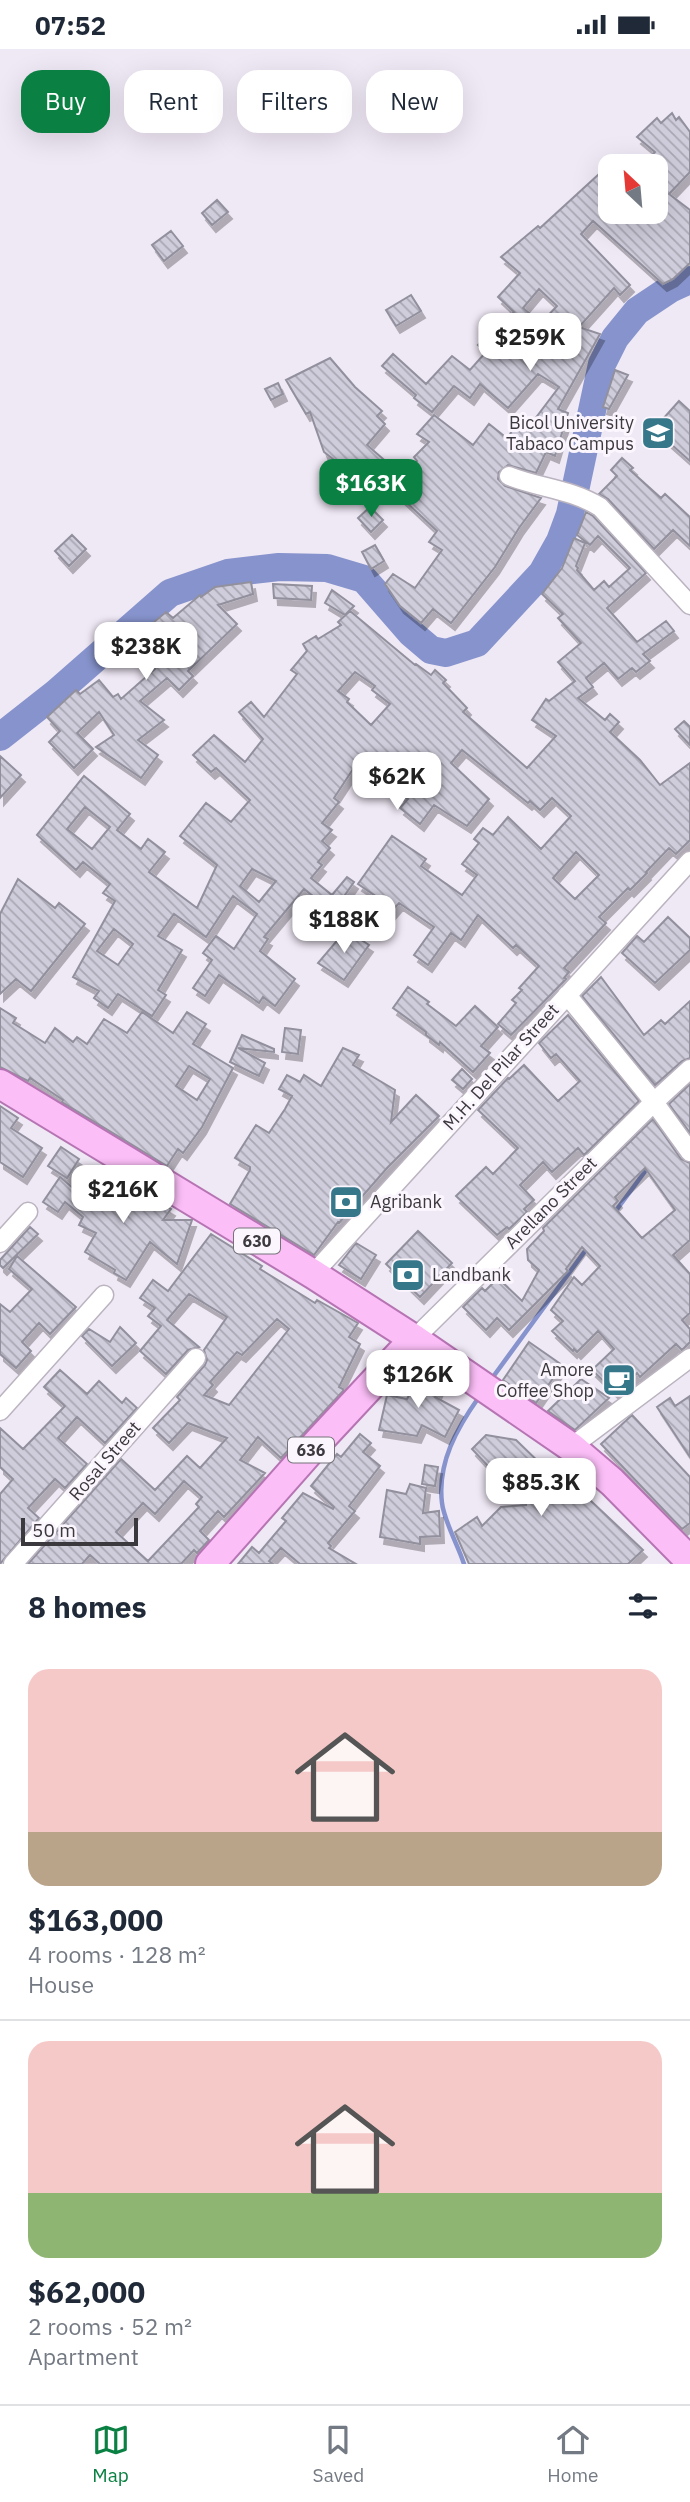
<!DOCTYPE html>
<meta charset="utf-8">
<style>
:root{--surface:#fff;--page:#f6f6f7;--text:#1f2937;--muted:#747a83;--line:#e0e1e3;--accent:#0b8043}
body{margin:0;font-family:"IBM Plex Sans",sans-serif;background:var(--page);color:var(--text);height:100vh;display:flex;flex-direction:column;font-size:26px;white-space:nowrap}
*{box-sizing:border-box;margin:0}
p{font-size:23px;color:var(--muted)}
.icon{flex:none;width:38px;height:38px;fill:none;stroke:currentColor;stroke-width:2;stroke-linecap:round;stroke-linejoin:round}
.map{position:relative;height:1515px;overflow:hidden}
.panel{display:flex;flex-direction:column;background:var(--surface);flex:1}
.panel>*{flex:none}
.top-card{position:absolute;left:21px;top:21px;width:649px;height:63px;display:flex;gap:14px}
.needle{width:46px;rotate:334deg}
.buttons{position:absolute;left:598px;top:105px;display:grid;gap:14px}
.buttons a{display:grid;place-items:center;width:70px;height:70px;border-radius:14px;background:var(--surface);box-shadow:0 7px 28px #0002;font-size:35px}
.scale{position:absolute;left:21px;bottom:18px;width:117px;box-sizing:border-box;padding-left:7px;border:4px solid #3c393e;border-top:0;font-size:19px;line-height:24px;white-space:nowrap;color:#3c393e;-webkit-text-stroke:5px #fbf6fe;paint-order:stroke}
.price{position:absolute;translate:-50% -60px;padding:0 16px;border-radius:14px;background:#fff;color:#222;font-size:23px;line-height:46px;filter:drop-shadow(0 2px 4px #0008)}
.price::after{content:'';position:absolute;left:50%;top:42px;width:21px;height:16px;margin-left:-10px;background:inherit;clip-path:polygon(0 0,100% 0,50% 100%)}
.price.on{background:var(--accent);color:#fff}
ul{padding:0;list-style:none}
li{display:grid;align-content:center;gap:14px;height:371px;padding:0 28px}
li+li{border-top:2px solid var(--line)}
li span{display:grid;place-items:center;height:217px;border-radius:21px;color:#555}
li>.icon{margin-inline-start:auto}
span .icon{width:126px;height:126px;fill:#fffc;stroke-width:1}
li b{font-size:30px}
h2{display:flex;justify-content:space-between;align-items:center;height:84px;padding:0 28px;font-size:30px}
.pill{padding:0 24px;border-radius:21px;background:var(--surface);box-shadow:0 7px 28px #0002;font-size:24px;line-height:63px}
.pill.on{background:var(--accent);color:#fff}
.status{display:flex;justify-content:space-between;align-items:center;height:49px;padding:0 35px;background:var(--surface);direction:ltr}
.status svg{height:19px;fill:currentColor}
.tab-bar{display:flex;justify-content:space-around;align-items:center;height:98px;border-top:2px solid var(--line);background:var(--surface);font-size:19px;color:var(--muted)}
.tab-bar a{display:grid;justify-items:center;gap:4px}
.tab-bar .on{color:var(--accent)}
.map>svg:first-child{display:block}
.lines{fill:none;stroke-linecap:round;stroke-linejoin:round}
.stream{stroke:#8693cc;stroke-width:4.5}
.river{stroke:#8693cc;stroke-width:28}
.building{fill:url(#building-back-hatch);stroke:#92909d;stroke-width:2;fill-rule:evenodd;filter:url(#shadow)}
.minor-casing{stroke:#bbb4c0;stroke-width:21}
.primary-casing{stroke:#b674b3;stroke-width:32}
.minor{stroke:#fff;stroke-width:18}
.primary{stroke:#fbbef7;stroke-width:28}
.labels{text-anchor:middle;stroke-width:6;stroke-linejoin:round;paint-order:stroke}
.shield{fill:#fbf6fe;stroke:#757278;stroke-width:2}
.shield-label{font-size:16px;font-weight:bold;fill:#3c393e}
.poi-label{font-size:18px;fill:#3c393e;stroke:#fbf6fe;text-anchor:end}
.street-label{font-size:18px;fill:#3c393e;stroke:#fbf6fe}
</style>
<div class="status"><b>07:52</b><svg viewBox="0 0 49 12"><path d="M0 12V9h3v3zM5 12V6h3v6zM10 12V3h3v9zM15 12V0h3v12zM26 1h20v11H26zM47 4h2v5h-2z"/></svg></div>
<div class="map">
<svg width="690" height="1515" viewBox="0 0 690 1515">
<defs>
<pattern id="building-back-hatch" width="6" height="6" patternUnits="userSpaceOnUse" patternTransform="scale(1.75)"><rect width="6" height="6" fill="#cfcddb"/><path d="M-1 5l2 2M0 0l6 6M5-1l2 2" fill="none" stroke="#a9a7b3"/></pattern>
<filter id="shadow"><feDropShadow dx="4" dy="7" stdDeviation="0" flood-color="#0004"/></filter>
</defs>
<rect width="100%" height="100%" fill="#efe8f5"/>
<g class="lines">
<path class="stream" d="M615 1163 649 1117
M490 1332 588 1198
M464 1515C458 1496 444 1472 442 1454 437 1414 457 1379 479 1348"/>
<path class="river" d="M0 688 56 644 170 544 228 524 279 518 327 519 364 530 411 584 431 601 446 604 477 594 542 524 560 492 570 465 602 315 615 289 637 262 670 240 690 231"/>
</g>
<path class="building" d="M672 64 676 71 679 68 690 83V123L669 145 690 161V214L673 230 663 235 593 172 581 185 630 236 620 246 614 239 579 278 600 285 558 360 568 364 555 407 546 403 536 424 508 416 499 423 498 430 505 437 541 449 519 479 495 518 451 574 433 560 421 574 400 557 385 535 393 525 415 539 442 501 429 493 437 482 390 438 417 412 414 408 429 393 417 385 434 366 473 396 489 375 508 390 515 374 528 379 559 338 538 325 508 359 480 335 470 349 454 337 432 363 414 349 416 346 382 317 393 305 426 335 452 307 470 321 486 303 478 296 514 263 498 248 520 224 501 208 538 177 540 179 611 114V163H656V117H642L655 103 637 88 657 69 661 74ZM539 240 557 257 541 274 523 259Z
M217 151 228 163 212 176 202 164Z
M171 182 183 197 164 212 152 196Z
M411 246 421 262 396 277 386 261Z
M330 309 355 338 382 362 377 367 385 375 367 396 390 416 349 447 340 434 352 425 324 403 310 363 306 365 286 331Z
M615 321 628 326 609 360 603 358Z
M278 334 283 345 271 351 265 340Z
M679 352 690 362V412L654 380Z
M622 409 633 419 630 421 661 449 665 445 690 468V497L673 481 654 500 608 450 599 445 617 427 611 421Z
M370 458 383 471 371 483 358 469Z
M586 463 593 467 646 524 607 559 637 593 666 572 674 582 643 605 650 612 636 623 632 619 618 630 604 614 586 629 593 638 578 649 605 671 610 665 619 673 610 683 640 711 660 736 690 714V791L676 805 669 799 646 823 647 824 630 841 628 839 599 868 606 874 564 919 569 923 564 929 566 930 511 986 498 975 516 954 512 951 522 941 519 939 539 917 516 896 513 899 478 866 461 891 451 884 428 916 414 906 434 878 399 854 378 878 362 864 377 848 358 835 392 787 426 810 421 817 462 846 477 826 462 815 479 794 474 790 483 779 493 786 508 768 541 800 571 767 552 749 540 761 530 752 528 754 462 701 451 714 489 750 467 777 434 756 420 775 400 759 408 750 355 717 334 749 339 753 322 774 332 781 322 792 330 799 318 813 322 816 311 829 332 846 347 828 354 833 333 863 304 840 264 888 268 890 260 902 295 930 275 957 263 948 259 954 219 926 205 947 193 939 212 911 203 904 216 887 234 900 257 865 233 847 206 888 174 865 158 887 182 901 158 941 166 946 152 967 118 945 108 959 94 949 99 942 73 928 115 852 103 844 110 835 83 813 76 821 37 786 84 727 130 765 117 781 141 800 148 790 165 803 149 823 197 859 217 816 180 787 206 754 231 773 250 751 216 719 211 723 193 706 214 686 245 713 263 690 239 663 251 653 264 668 297 625 291 621 307 602 303 595 316 587 318 590 341 576 338 573 350 562 415 616 416 615 431 626 435 621 446 631 443 634 467 659 463 663 527 719 556 687 532 671 546 650 549 652 575 632 558 613 581 594 558 569 563 565 542 545 562 519 574 489 585 494 576 517 578 519 577 521 594 541 604 532 609 538 630 519 598 487 590 496 577 486ZM355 623 375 637 372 641 390 655 371 676 347 653 349 650 338 642ZM85 758 110 778 92 800 67 780ZM576 803 599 826 575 850 553 829ZM252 820 276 832 259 853 240 837ZM114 880 133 895 118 916 97 902Z
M72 486 86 500 69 517 55 502Z
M375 496 384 512 371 520 362 503Z
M251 533 253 545 218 556 237 575 188 622 193 627 179 641 167 629 140 652 164 671 138 691 158 706 141 729 96 698 114 686 99 663 77 684 93 700 74 719 49 693 60 682 47 668 76 641 80 645 99 631 113 648 118 645 121 650 155 620 129 594 166 563 173 569 200 546 201 548 215 538Z
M273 535 312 537 311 551 274 549Z
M332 541 354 557 345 566 325 554Z
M684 672 690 678V696L675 680Z
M0 707 21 726 0 749Z
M18 830 55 859 59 854 85 875 31 942 16 930 0 945V865Z
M668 868 690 889V901L655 934 622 904 637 887 644 893Z
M346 881 369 896 344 931 318 914Z
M601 928 644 986 661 971 665 975 690 952V1009L682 1012 655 1036 582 947Z
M408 938 429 953 427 955 456 977 475 957 498 978 481 997 490 1004 473 1023 440 993 439 996 426 986V983L393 959Z
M0 959 16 969 13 974 45 994 55 979 73 993 77 988 87 995 104 970 127 984 142 963 173 984 187 963 206 975 193 995 233 1019 202 1078 183 1104 178 1100 167 1117 62 1053 63 1051 30 1029 28 1032 0 1018ZM189 1017 210 1030 197 1051 176 1037Z
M568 966 639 1052 584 1106 578 1099 552 1123 543 1113 520 1136 534 1151 524 1160 527 1163 509 1180 507 1178 497 1186 456 1147 486 1118 493 1125 518 1099 478 1061 508 1029 509 1030 524 1016 558 1052 580 1032 556 1005 551 1009 539 994Z
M285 979 301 981 298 1005 282 1003Z
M242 986 274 1000V1003L238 999 265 1014 259 1027 230 1013Z
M343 999 359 1006 353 1016 395 1041 391 1073 416 1046 439 1067 387 1119 339 1174 338 1173 314 1206 230 1155 250 1121V1118L235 1109 256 1076 269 1084 285 1060 292 1047 279 1040 287 1026 300 1033 304 1026 321 1037Z
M462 1020 472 1030 463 1040 452 1031Z
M690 1035V1084L669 1055Z
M0 1057 18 1069 11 1079 42 1099 23 1128 0 1113Z
M653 1070 681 1110 690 1114V1191L673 1206 690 1225V1264L682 1271 690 1280V1293L682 1301 676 1295 640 1328 637 1324 616 1344 592 1321 614 1300 598 1282 577 1303 574 1300 573 1302 552 1282 563 1272 551 1261 574 1228 582 1236 600 1217 582 1198 566 1220 568 1222 509 1281 497 1269 486 1281 463 1258 482 1239 485 1242 498 1229 522 1252 539 1221 528 1211 527 1200 544 1182 543 1179ZM645 1119 675 1161 642 1189 613 1157 618 1152 615 1148Z
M61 1098 79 1110 67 1129 48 1117Z
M60 1128 93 1156 108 1137 121 1147 130 1135 171 1160 163 1171H192L177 1215 150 1193 126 1231 114 1224 115 1221 85 1203 96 1184 79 1176 83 1168 65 1153 58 1163 43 1153Z
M30 1178 38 1185 3 1219 0 1216V1211Z
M418 1182 452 1214 420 1248 386 1215Z
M211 1185 262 1217 260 1220 315 1254 317 1251 358 1274 349 1288 360 1295 339 1338 343 1340V1342L281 1409 258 1388 240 1411 265 1424 224 1468 218 1462 200 1482 209 1491 197 1504 194 1501 181 1515H100L90 1506 82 1515H28L121 1410 155 1441 187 1407 200 1419 227 1389 188 1374 169 1394 153 1379 180 1351 177 1348 205 1316 207 1311 204 1301 227 1268 189 1245 167 1271 199 1298 188 1301 166 1325 140 1302 161 1277 148 1267 155 1259 140 1249 153 1231 168 1242ZM277 1270 289 1280 229 1356 204 1346 213 1336 210 1333 237 1303 242 1306ZM184 1432 202 1448 196 1455 199 1458 148 1512 116 1483 143 1454 155 1465Z
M356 1194 376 1206 361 1230 339 1216Z
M17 1207 76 1258 50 1285 39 1274 22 1293 31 1302 16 1319 0 1305V1255L10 1263 32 1240 9 1220Z
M120 1278 136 1294 112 1317 82 1287 89 1280 110 1293Z
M529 1293 562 1316 536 1354 503 1331Z
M60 1321 87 1345 99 1332 122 1354 126 1349 137 1359 105 1394 77 1368 58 1389 87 1415 65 1439 55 1430 28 1459 39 1469 0 1515V1445L13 1430 0 1418V1379L23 1400 65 1357 44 1338Z
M422 1322 441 1334 435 1348 459 1361 445 1388 422 1376 417 1387 379 1381 387 1346 407 1350Z
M581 1330 609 1349 575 1381 548 1362Z
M690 1347V1408L657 1358 670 1349 675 1357Z
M632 1366 690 1428V1474L682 1480 601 1395Z
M360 1385 371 1394 363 1403 380 1417 349 1457 355 1462 328 1494 331 1497 329 1499 356 1515H300L281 1499 269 1512 273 1515H238L252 1498 259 1504 286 1472 282 1469 303 1444 333 1460 334 1458 311 1437 337 1405 341 1408Z
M486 1386 516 1391 548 1422 554 1417 643 1501 628 1515H469L455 1483 477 1468 482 1477 501 1458 526 1456V1450L518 1449 472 1400Z
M425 1416 438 1418 435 1437 422 1435Z
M410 1435 426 1439 423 1464 439 1462 440 1487 420 1488V1495L380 1488 387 1441 406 1445Z"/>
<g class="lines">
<g class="minor-casing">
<path id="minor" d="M509 427C539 439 571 440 600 458L690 556
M567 946 654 1053 690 1103
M0 1194 28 1163
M313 1225 690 812
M414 1290 654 1053 690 1020
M0 1362 104 1246
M571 1398 690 1309
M13 1515 196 1309"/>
</g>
<g class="primary-casing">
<path id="primary" d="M0 1035 313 1225 414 1290 571 1398 612 1433 690 1512
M210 1515 318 1393 414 1290"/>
</g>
<use href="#minor" class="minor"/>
<use href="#primary" class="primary"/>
</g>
<defs>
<g id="university-square" transform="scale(1.75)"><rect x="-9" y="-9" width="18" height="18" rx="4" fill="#36778a" stroke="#fbf6fe"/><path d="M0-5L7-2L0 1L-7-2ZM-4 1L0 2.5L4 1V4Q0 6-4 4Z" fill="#fff"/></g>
<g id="bank-square" transform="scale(1.75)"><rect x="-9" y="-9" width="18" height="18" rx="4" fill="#36778a" stroke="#fbf6fe"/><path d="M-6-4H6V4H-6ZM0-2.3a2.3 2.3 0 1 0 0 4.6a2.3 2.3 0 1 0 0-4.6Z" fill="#fff"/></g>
<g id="cafe-square" transform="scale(1.75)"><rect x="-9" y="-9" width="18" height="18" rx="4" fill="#36778a" stroke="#fbf6fe"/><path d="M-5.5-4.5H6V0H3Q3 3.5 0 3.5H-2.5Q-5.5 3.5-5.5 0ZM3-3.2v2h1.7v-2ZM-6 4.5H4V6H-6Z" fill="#fff"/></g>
</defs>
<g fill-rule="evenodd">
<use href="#university-square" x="658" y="384"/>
<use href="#bank-square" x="346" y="1153"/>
<use href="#bank-square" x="408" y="1226"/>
<use href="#cafe-square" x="619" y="1331"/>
</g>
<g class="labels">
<g class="shield">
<rect x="234" y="1179.5" width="46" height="25" rx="5"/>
<rect x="288" y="1388.5" width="46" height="25" rx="5"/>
</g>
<g class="shield-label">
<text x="257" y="1198">630</text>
<text x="311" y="1407">636</text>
</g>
<g class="poi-label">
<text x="634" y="380">Bicol University<tspan x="634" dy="21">Tabaco Campus</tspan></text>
<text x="370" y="1159" text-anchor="start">Agribank</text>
<text x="432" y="1232" text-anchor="start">Landbank</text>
<text x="594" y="1327">Amore<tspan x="594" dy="21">Coffee Shop</tspan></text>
</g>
<g class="street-label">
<text transform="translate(501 1018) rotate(-48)" y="6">M.H. Del Pilar Street</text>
<text transform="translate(551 1154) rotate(-45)" y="6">Arellano Street</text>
<text transform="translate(105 1412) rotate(-49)" y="6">Rosal Street</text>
</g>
</g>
</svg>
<div class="buttons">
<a><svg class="needle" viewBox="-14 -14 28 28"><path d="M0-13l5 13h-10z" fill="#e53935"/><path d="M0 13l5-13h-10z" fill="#747a83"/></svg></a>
</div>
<div class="scale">50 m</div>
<b class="price" style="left:530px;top:324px">$259K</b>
<b class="price on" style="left:371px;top:470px">$163K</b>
<b class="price" style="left:146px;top:633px">$238K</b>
<b class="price" style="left:397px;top:763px">$62K</b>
<b class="price" style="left:344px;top:906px">$188K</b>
<b class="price" style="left:123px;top:1176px">$216K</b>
<b class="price" style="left:418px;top:1361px">$126K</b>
<b class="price" style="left:541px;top:1469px">$85.3K</b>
<div class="top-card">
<a class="pill on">Buy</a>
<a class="pill">Rent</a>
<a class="pill">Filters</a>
<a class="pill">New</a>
</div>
</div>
<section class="panel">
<h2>8 homes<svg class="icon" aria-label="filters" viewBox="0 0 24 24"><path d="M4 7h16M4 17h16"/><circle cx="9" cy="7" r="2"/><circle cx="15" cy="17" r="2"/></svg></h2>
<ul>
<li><span style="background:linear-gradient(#f6c9c9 75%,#b9a48a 0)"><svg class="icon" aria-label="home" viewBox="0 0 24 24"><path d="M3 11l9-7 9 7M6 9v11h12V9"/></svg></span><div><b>$163,000</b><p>4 rooms · 128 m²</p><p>House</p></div></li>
<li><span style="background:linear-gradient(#f6c9c9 70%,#8fb573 0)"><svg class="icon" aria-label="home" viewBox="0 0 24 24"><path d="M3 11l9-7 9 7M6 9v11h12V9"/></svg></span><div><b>$62,000</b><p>2 rooms · 52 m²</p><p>Apartment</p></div></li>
</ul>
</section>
<nav class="tab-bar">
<a class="on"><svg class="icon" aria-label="map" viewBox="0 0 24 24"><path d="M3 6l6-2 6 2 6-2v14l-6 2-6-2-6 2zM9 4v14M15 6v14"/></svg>Map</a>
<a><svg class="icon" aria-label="saved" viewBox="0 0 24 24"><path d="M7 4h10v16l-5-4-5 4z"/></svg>Saved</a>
<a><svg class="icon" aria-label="home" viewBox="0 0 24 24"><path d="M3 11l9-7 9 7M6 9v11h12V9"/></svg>Home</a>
</nav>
